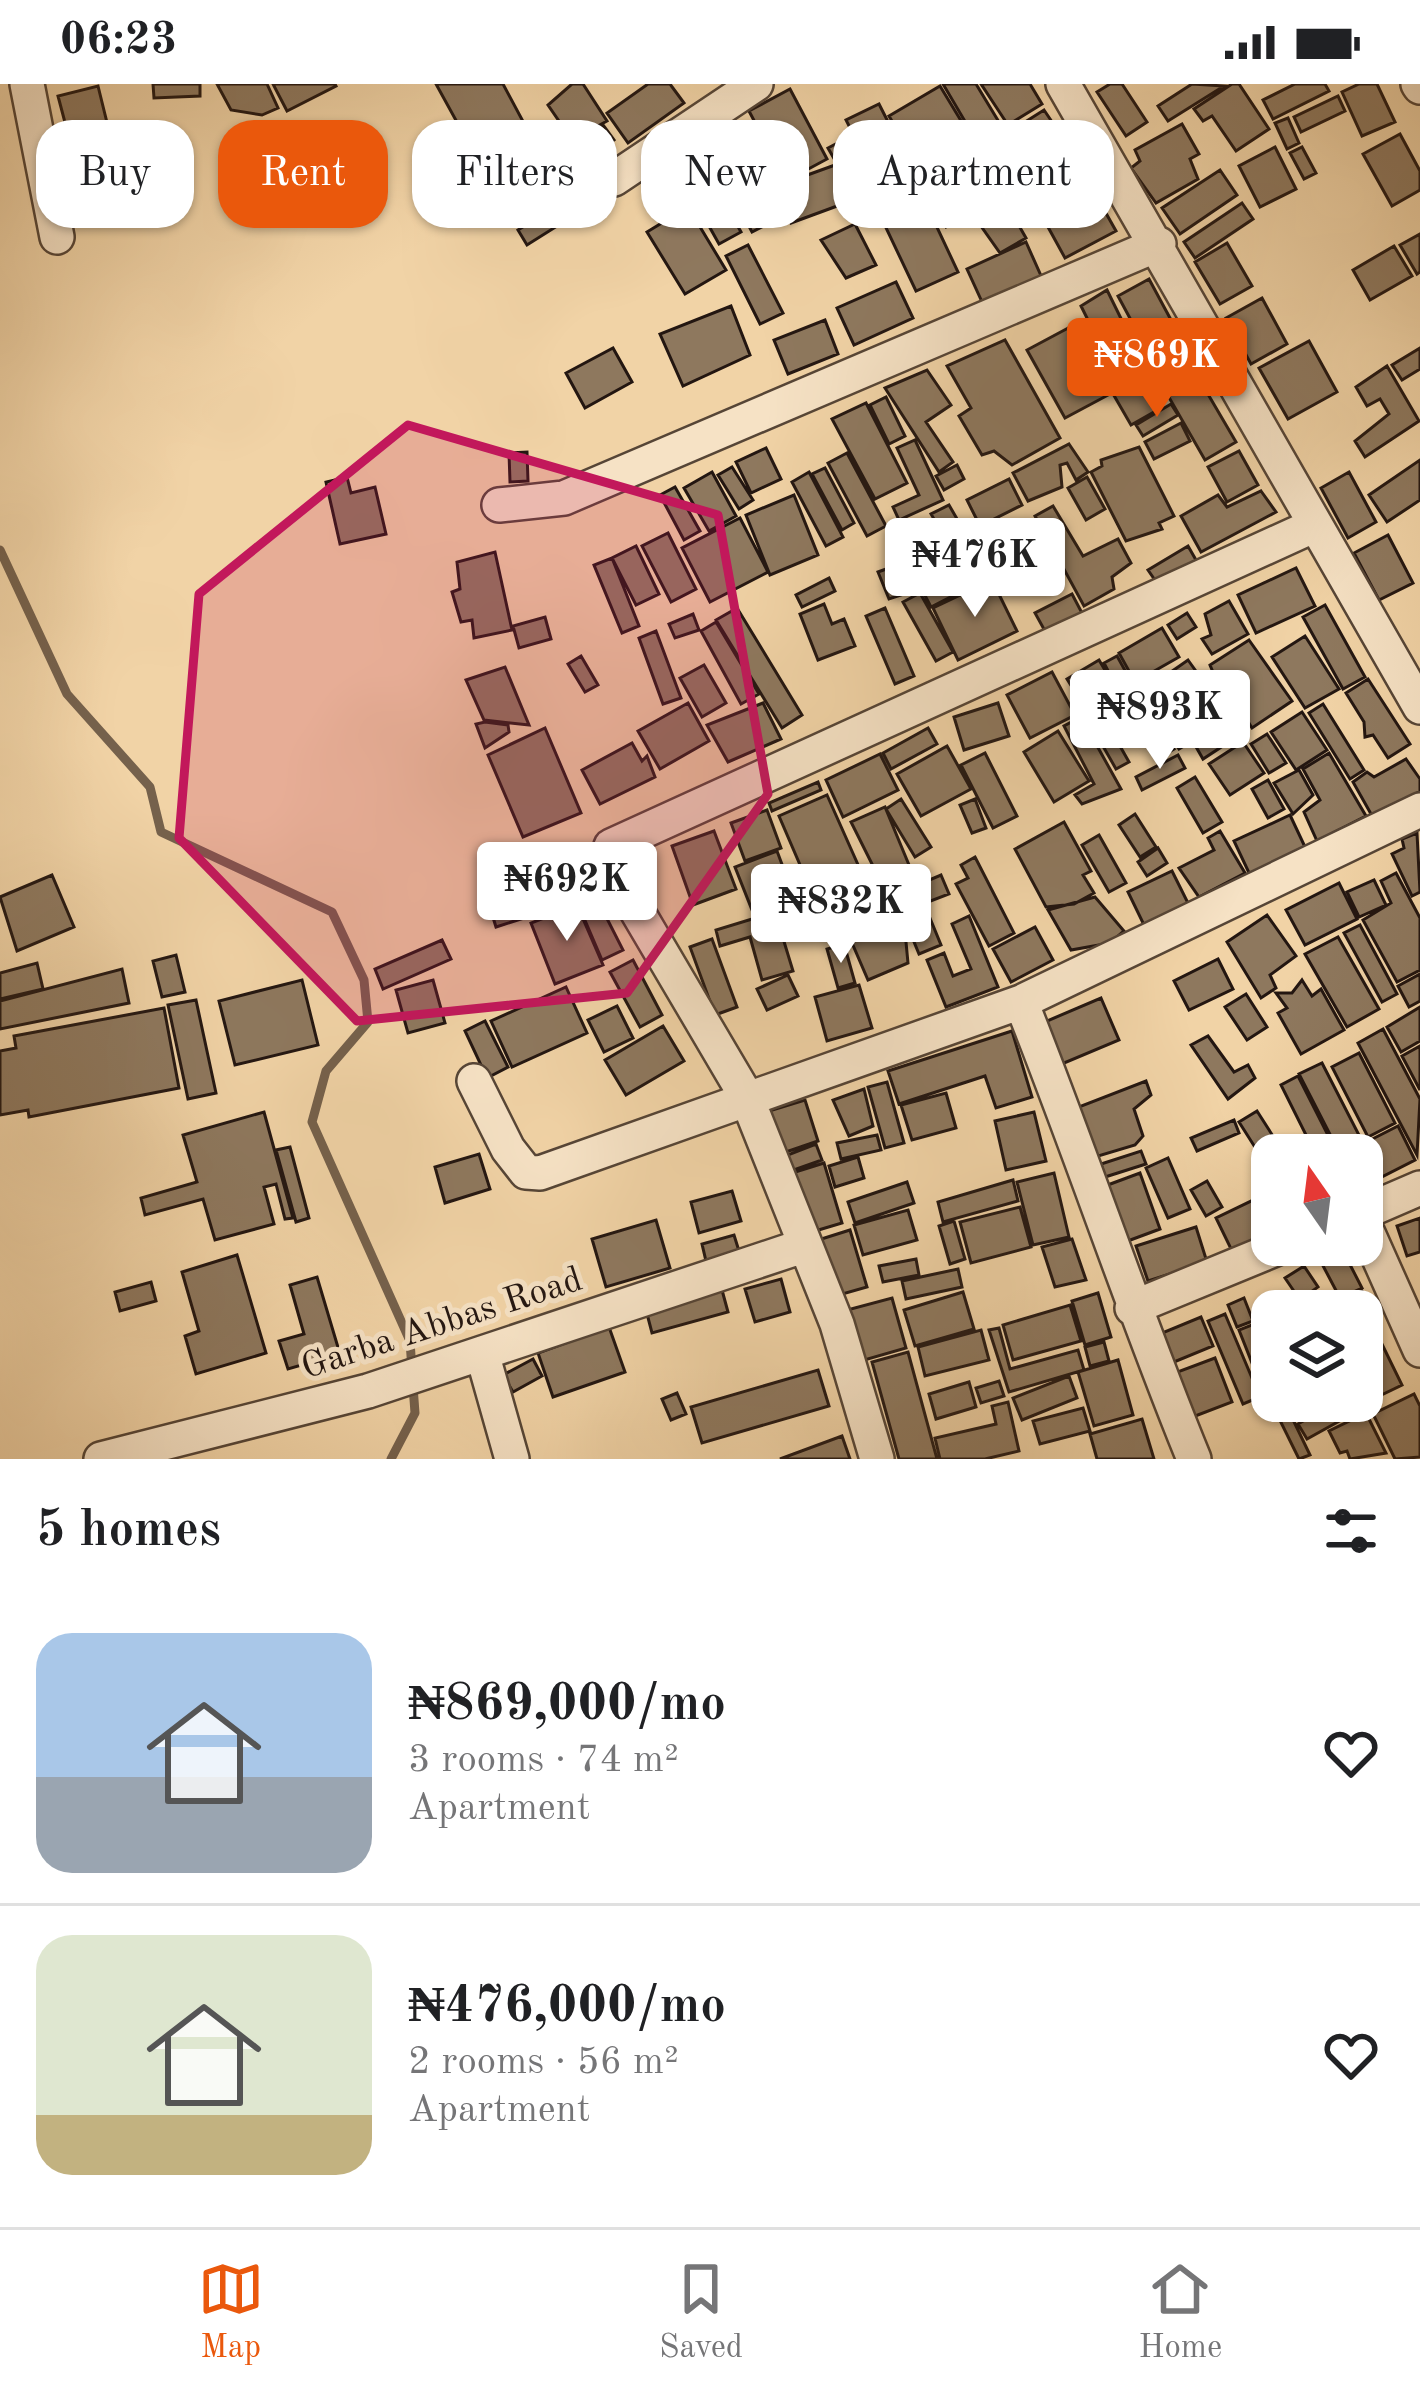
<!DOCTYPE html>
<meta charset="utf-8">
<style>
:root{--surface:#fff;--page:#f6f6f6;--text:#202124;--muted:#757577;--line:#e0e0e0;--accent:#ea580c}
body{margin:0;font-family:"Old Standard TT",serif;background:var(--page);color:var(--text);height:100vh;display:flex;flex-direction:column;font-size:45px;white-space:nowrap}
*{box-sizing:border-box;margin:0}
p{font-size:39px;color:var(--muted)}
.icon{flex:none;width:66px;height:66px;fill:none;stroke:currentColor;stroke-width:2;stroke-linecap:round;stroke-linejoin:round}
.map{position:relative;height:1375px;overflow:hidden}
.drawer{display:flex;flex-direction:column;background:var(--surface);flex:1}
.drawer>*{flex:none}
.top-card{position:absolute;left:36px;top:36px;width:1350px;height:108px;display:flex;gap:24px}
.needle{width:78px;rotate:346deg}
.tools{position:absolute;left:1251px;top:1050px;display:grid;gap:24px}
.tools a{display:grid;place-items:center;width:132px;height:132px;border-radius:24px;background:var(--surface);box-shadow:0 3px 9px #0004;font-size:60px}
.price{position:absolute;translate:-50% -102px;padding:0 27px;border-radius:12px;background:#fff;color:#222;font-size:39px;line-height:78px;filter:drop-shadow(0 3px 6px #0008)}
.price::after{content:'';position:absolute;left:50%;top:72px;width:36px;height:27px;margin-left:-18px;background:inherit;clip-path:polygon(0 0,100% 0,50% 100%)}
.price.selected{background:var(--accent);color:#fff}
ul{padding:0;list-style:none}
li{display:flex;align-items:center;gap:36px;height:300px;padding:0 36px}
li+li{border-top:3px solid var(--line)}
li span{display:grid;place-items:center;flex:none;width:336px;height:240px;border-radius:36px;color:#555}
li>.icon{margin-inline-start:auto}
span .icon{width:144px;height:144px;fill:#fffc;stroke-width:1}
li b{font-size:51px}
h2{display:flex;justify-content:space-between;align-items:center;height:144px;padding:0 36px;font-size:51px}
.chip{padding:0 42px;border-radius:36px;background:var(--surface);box-shadow:0 3px 9px #0004;font-size:42px;line-height:108px}
.chip.selected{background:var(--accent);color:#fff}
.status{display:flex;justify-content:space-between;align-items:center;height:84px;padding:0 60px;background:var(--surface);direction:ltr}
.status svg{height:33px;fill:currentColor}
.tab-bar{display:flex;justify-content:space-around;align-items:center;height:168px;border-top:3px solid var(--line);background:var(--surface);font-size:33px;color:var(--muted)}
.tab-bar a{display:grid;justify-items:center;gap:6px}
.tab-bar .selected{color:var(--accent)}
.map>svg:first-child{display:block}
.lines{fill:none;stroke-linecap:round;stroke-linejoin:round}
.stream{stroke:#75614c;stroke-width:9}
.building{fill:#8e785e;stroke:#231611;stroke-width:3}
.street-casing{stroke:#564536;stroke-width:38}
.street{stroke:#f6e2c5;stroke-width:33}
.marked{fill:#c2185b;fill-opacity:0.2;stroke:#c2185b;stroke-width:9;stroke-linejoin:round}
.labels{text-anchor:middle;stroke-width:10;stroke-linejoin:round;paint-order:stroke}
.street-label{font-size:36px;fill:#231611;stroke:#f6e2c5}
</style>
<div class="status"><b>06:23</b><svg viewBox="0 0 49 12"><path d="M0 12V9h3v3zM5 12V6h3v6zM10 12V3h3v9zM15 12V0h3v12zM26 1h20v11H26zM47 4h2v5h-2z"/></svg></div>
<div class="map">
<svg width="1420" height="1375" viewBox="0 0 1420 1375">
<rect width="100%" height="100%" fill="#f1d3a6"/>
<filter id="stains"><feTurbulence type="fractalNoise" baseFrequency=".00167" numOctaves="4"/><feColorMatrix values="0 0 0 0 .2 0 0 0 0 .09 0 0 0 0 .02 0 0 0 .5 -.17"/></filter>
<radialGradient id="worn" r=".72"><stop offset=".6" stop-color="#630" stop-opacity="0"/><stop offset="1" stop-color="#630" stop-opacity=".3"/></radialGradient>
<g class="lines">
<path class="stream" d="M0 466 67 610 150 703 161 748 332 828 364 896 368 938 326 987 312 1038 410 1257 412 1286
M391 1375 415 1329 413 1302"/>
</g>
<path class="building" d="M153 0H200V12L154 14Z
M217 0H267L278 24 262 31 231 26Z
M273 0H335L336 2 287 27Z
M436 0H503L542 73 491 100Z
M572 0H583L607 37 572 56 548 21Z
M648 0H670L684 19 628 59 607 29Z
M943 0H976L1008 53 983 68Z
M981 0H1030L1042 20 1008 41Z
M1110 0H1122L1147 38 1126 52 1097 8Z
M1192 0 1224 2 1168 37 1158 22Z
M1232 0H1239L1269 45 1236 67 1212 32 1203 37 1194 25Z
M1295 0H1325L1329 7 1273 35 1263 16Z
M1359 0H1377L1395 38 1362 52 1342 8Z
M98 2 112 59 73 69 58 12Z
M940 2 966 45 914 75 889 32Z
M790 5 827 75 786 97 749 27Z
M1338 12 1345 27 1301 48 1294 33Z
M879 20 911 83 878 99 846 36Z
M1044 26 1069 63 1040 82 1014 45Z
M1288 34 1299 59 1287 65 1275 39Z
M1182 40 1199 70 1190 75 1198 95 1156 119 1131 84 1140 77 1135 66Z
M603 41 614 56 581 80 570 64Z
M727 44 743 79 688 104 672 69Z
M1400 50 1420 87V106L1392 122 1363 70Z
M847 54 874 101 855 111 828 64Z
M970 56 1026 154 1000 169 933 74Z
M1275 63 1296 105 1260 123 1239 82Z
M1302 63 1316 89 1304 95 1290 69Z
M1071 65 1098 105 1079 118 1053 77Z
M117 68 128 132 81 140 69 77Z
M1001 69 1019 95 1003 105 986 79Z
M561 72 568 85 561 90 569 102 558 108 561 114 512 138 496 110Z
M754 76 783 132 752 148 723 93Z
M835 81 848 118 791 139 777 102Z
M1220 86 1237 111 1180 150 1162 124Z
M912 90 958 188 916 207 870 110Z
M1030 92 1057 127 1042 138 1017 102Z
M947 96 967 131 946 143 926 107Z
M717 105 741 148 719 160 695 117Z
M575 110 584 125 527 161 518 146Z
M1098 115 1116 147 1065 174 1048 143Z
M1242 119 1253 135 1195 174 1184 158Z
M688 123 726 186 685 210 647 148Z
M855 140 876 181 846 194 821 156Z
M1420 150V188L1417 190 1400 161Z
M1026 158 1042 194 983 220 967 185Z
M1227 159 1252 202 1220 220 1195 178Z
M748 161 783 229 760 240 726 172Z
M1394 162 1412 192 1370 216 1353 186Z
M1149 195 1185 262 1154 279 1118 212Z
M896 198 913 234 854 261 837 224Z
M1107 206 1134 261 1110 271 1092 266 1081 247 1090 240 1081 222Z
M1262 214 1287 260 1251 280 1226 234Z
M731 222 750 271 683 302 660 250Z
M825 236 838 270 788 290 774 256Z
M1072 242 1110 310 1065 334 1027 266Z
M1005 256 1060 354 1012 381 994 367 982 371 959 332 971 324 947 282Z
M1309 257 1337 308 1288 335 1259 284Z
M613 264 632 298 585 324 566 289Z
M1420 264V285L1402 296 1392 281Z
M1185 271 1236 358 1205 376 1155 289Z
M1387 282 1419 337 1365 373 1355 357 1389 330 1380 315 1367 322 1356 303Z
M927 286 951 321 926 338 953 378 939 388 885 304Z
M1142 292 1161 324 1131 341 1112 308Z
M886 313 905 352 889 360 870 321Z
M866 319 907 399 875 415 832 335Z
M1171 320 1178 331 1143 352 1136 341Z
M1181 339 1190 357 1154 375 1145 358Z
M915 356 943 416 899 436 893 423 919 411 897 364Z
M1069 360 1088 388 1076 396 1067 379 1060 381 1062 403 1028 417 1013 389Z
M1139 363 1174 432 1159 439 1162 445 1126 457 1091 388 1102 382 1101 376Z
M766 364 781 395 751 409 736 378Z
M1239 367 1258 401 1227 418 1208 383Z
M527 368 528 397 510 398 509 369Z
M847 369 886 442 867 452 828 379Z
M1420 376V416L1387 438 1369 411Z
M957 381 964 395 944 406 936 392Z
M732 383 753 416 739 425 718 391Z
M825 384 854 439 842 446 812 390Z
M712 388 736 432 709 447 684 404Z
M809 388 843 453 826 462 792 398Z
M1349 388 1376 438 1348 454 1321 404Z
M347 393 351 409 375 403 386 450 340 460 326 398Z
M1087 393 1105 425 1086 436 1068 404Z
M1009 395 1022 421 980 442 967 416Z
M675 403 700 447 684 456 660 411Z
M1261 407 1276 428 1201 468 1181 432 1218 411 1227 423Z
M794 411 818 471 770 491 746 431Z
M949 421 987 487 970 497 931 430Z
M1053 422 1083 472 1118 455 1131 479 1112 493 1114 505 1084 522 1035 432Z
M740 434 768 488 710 518 682 464Z
M930 446 962 507 931 523 899 462Z
M668 449 696 505 671 518 642 462Z
M1388 451 1413 499 1379 516 1354 469Z
M636 462 659 510 636 521 612 474Z
M1188 462 1196 476 1157 499 1148 486Z
M495 468 512 546 474 554 472 536 461 538 452 508 460 505 457 478Z
M612 474 639 542 622 549 594 481Z
M900 480 910 508 889 515 878 488Z
M1296 484 1315 522 1256 549 1238 511Z
M829 494 835 507 802 523 796 511Z
M992 496 1017 547 958 576 933 524Z
M920 509 953 568 936 577 903 518Z
M1072 510 1082 529 1045 547 1035 529Z
M1229 517 1248 550 1212 570 1202 555 1211 551 1205 530Z
M824 520 832 540 844 535 855 562 818 576 800 530Z
M1325 521 1365 593 1343 605 1303 533Z
M737 524 802 631 782 644 716 536Z
M885 524 914 592 895 600 866 532Z
M1187 529 1196 543 1177 555 1168 541Z
M693 530 699 546 675 554 669 540Z
M545 533 551 555 519 564 513 542Z
M716 538 759 610 741 620 701 547Z
M1162 544 1179 573 1135 598 1119 569Z
M656 547 681 614 663 620 639 554Z
M1305 552 1339 605 1305 624 1272 573Z
M1249 556 1292 617 1252 644 1231 610 1220 613 1210 597 1215 593 1210 581Z
M581 572 598 601 585 608 568 580Z
M1117 572 1132 599 1118 606 1104 579Z
M1099 576 1116 605 1085 624 1067 595Z
M1188 576 1241 650 1203 675 1195 661 1211 648 1171 588Z
M704 581 726 619 702 633 680 594Z
M505 583 529 641 484 636 466 596Z
M1052 588 1075 631 1030 654 1007 611Z
M1368 595 1410 660 1388 674 1373 651 1365 653 1364 638 1346 609Z
M1155 596 1171 622 1156 631 1140 605Z
M1136 604 1174 665 1159 674 1122 613Z
M688 619 709 657 660 685 638 647Z
M763 619 781 655 728 678 707 641Z
M998 619 1009 652 964 666 954 633Z
M1323 620 1364 686 1350 695 1309 629Z
M1302 628 1327 666 1296 686 1271 648Z
M1176 632 1192 657 1179 665 1163 640Z
M1081 633 1121 705 1082 720 1075 711 1094 700 1064 642Z
M1104 634 1129 678 1116 685 1091 641Z
M485 638 508 641 509 648 485 664 476 640Z
M545 644 581 729 523 753 488 671Z
M928 644 937 660 891 685 883 669Z
M1058 647 1089 697 1054 718 1024 668Z
M1267 650 1286 679 1269 689 1251 660Z
M1243 658 1264 689 1230 711 1209 680Z
M632 659 642 677 647 672 655 693 600 720 582 686Z
M947 662 971 705 921 732 897 690Z
M985 669 1017 732 993 744 961 681Z
M1329 669 1366 732 1317 757 1304 728 1320 716 1303 685Z
M880 670 898 706 843 733 826 696Z
M1178 671 1185 684 1142 706 1136 693Z
M1406 675 1420 695V707L1375 737 1353 698 1367 688 1374 693Z
M1299 686 1313 711 1293 730 1274 699Z
M1195 693 1222 738 1203 749 1177 704Z
M1268 696 1284 725 1268 734 1252 705Z
M818 698 821 706 772 727 769 719Z
M827 711 859 783 810 804 779 732Z
M901 715 931 763 915 773 886 725Z
M975 715 986 744 972 749 960 721Z
M885 723 909 781 879 794 851 738Z
M767 726 781 764 745 777 731 739Z
M1135 730 1156 763 1140 773 1119 741Z
M1290 731 1306 765 1250 791 1234 757Z
M1064 738 1091 787 1083 791 1094 809 1074 820 1046 823 1015 765Z
M714 747 736 805 693 821 672 762Z
M1220 747 1245 789 1199 813 1179 784 1214 766 1208 754Z
M1417 749 1420 808 1412 812 1392 770 1404 764 1402 755Z
M1099 751 1126 799 1109 808 1082 761Z
M1158 764 1167 779 1147 792 1138 778Z
M777 767 793 810 752 826 735 783Z
M975 773 1014 849 989 862 956 800 968 794 961 781Z
M557 777 571 819 496 843 483 801Z
M1172 787 1188 819 1144 841 1128 808Z
M1396 789 1420 834V886L1397 898 1363 836 1391 819 1381 797Z
M52 791 74 843 17 867 0 813Z
M941 791 949 810 915 823 908 805Z
M1374 796 1386 821 1359 833 1347 808Z
M1339 799 1357 835 1305 861 1286 826Z
M595 811 623 866 602 876 578 820Z
M1095 813 1124 847 1110 859 1071 866 1048 826Z
M577 821 603 881 555 900 531 839Z
M883 821 906 858 908 879 868 896 843 838Z
M925 822 941 861 919 870 903 831Z
M775 828 793 887 762 896 750 853 720 862 716 846Z
M1267 831 1296 872 1270 891 1276 904 1261 914 1227 858Z
M969 832 998 903 946 923 927 876 944 869 953 892 971 885 952 840Z
M1360 841 1397 910 1382 918 1344 849Z
M1035 843 1053 876 1011 898 993 865Z
M1338 853 1379 925 1347 943 1305 870Z
M712 855 737 923 715 931 690 863Z
M442 856 451 875 383 905 375 885Z
M844 860 855 899 838 904 827 865Z
M176 871 185 908 162 913 153 877Z
M1218 875 1233 905 1189 926 1174 897Z
M633 876 662 931 640 943 610 888Z
M37 879 43 905 0 915V889Z
M122 885 129 919 0 945V917Z
M1420 890V917L1409 923 1398 902Z
M788 891 798 912 767 926 757 905Z
M302 896 318 961 235 981 219 917Z
M433 896 445 939 408 949 396 906Z
M1302 896 1312 912 1321 905 1344 946 1301 970 1278 929 1287 924 1276 909H1292Z
M859 901 872 944 827 957 815 913Z
M566 903 587 949 512 983 491 937Z
M1246 910 1267 943 1247 956 1225 923Z
M1101 914 1119 956 1057 982 1040 940Z
M196 916 216 1009 188 1015 168 921Z
M617 922 633 954 604 968 588 936Z
M1420 923V957L1401 968 1387 943Z
M164 924 179 1004 29 1033 28 1026 0 1031V967L16 964 14 952Z
M485 937 508 983 487 994 465 947Z
M663 942 684 977 626 1011 605 976Z
M1383 945 1420 1015 1417 1071 1358 959Z
M1012 947 1032 1013 996 1024 985 992 899 1020 888 987Z
M1208 952 1234 988 1248 981 1255 994 1228 1015 1191 961Z
M1420 962V1006L1402 972Z
M1359 969 1395 1039 1368 1053 1332 983Z
M1322 979 1361 1055 1338 1066 1299 990Z
M1298 992 1335 1065 1323 1071H1316L1281 1001Z
M1146 997 1151 1011 1134 1025 1143 1052 1135 1061 1095 1073 1076 1024Z
M887 998 904 1059 885 1064 868 1003Z
M864 1005 873 1042 849 1052 833 1016Z
M946 1009 956 1044 912 1056 901 1021Z
M805 1016 818 1057 783 1069 769 1027Z
M1257 1027 1285 1071H1272V1090L1239 1038Z
M264 1028 293 1134 285 1135 276 1100 264 1103 274 1140 215 1156 203 1115 145 1131 141 1114 197 1098 183 1051Z
M1034 1028 1046 1077 1006 1086 995 1037Z
M1234 1036 1239 1049 1197 1067 1191 1054Z
M1398 1042 1415 1076 1362 1103V1071H1341Z
M877 1051 881 1066 841 1075 837 1059Z
M816 1060 822 1076 791 1087 785 1072Z
M290 1063 309 1134 296 1138 276 1066Z
M1141 1067 1146 1080 1105 1093 1101 1080Z
M479 1070 490 1105 445 1119 435 1083Z
M858 1073 864 1094 835 1103 829 1082Z
M1168 1074 1190 1125 1168 1134 1146 1084Z
M824 1079 842 1139 805 1150 792 1089Z
M1054 1089 1069 1153 1033 1161 1017 1098Z
M1140 1089 1160 1145 1125 1158 1105 1102Z
M1013 1096 1018 1117 943 1138 938 1118Z
M1207 1097 1222 1123 1206 1132 1191 1106Z
M907 1098 914 1119 855 1139 848 1118Z
M732 1107 741 1137 699 1149 691 1118Z
M1272 1107V1153L1234 1171 1216 1134Z
M1020 1123 1031 1163 971 1179 960 1138Z
M908 1126 917 1156 863 1171 854 1141Z
M1420 1134V1168L1407 1172 1397 1142Z
M656 1136 670 1184 606 1203 592 1155Z
M954 1137 965 1175 950 1180 939 1142Z
M1196 1143 1207 1178 1148 1197 1136 1162Z
M850 1146 867 1203 832 1213 815 1157Z
M734 1151 739 1167 706 1177 702 1160Z
M1072 1155 1086 1196 1055 1203 1042 1163Z
M1343 1167 1362 1204 1340 1214 1321 1178Z
M237 1171 266 1269 196 1290 185 1252 199 1247 182 1188Z
M916 1175 919 1191 883 1198 879 1182Z
M1304 1182 1318 1203 1300 1216 1285 1194Z
M958 1185 962 1203 906 1215 902 1197Z
M317 1193 340 1270 288 1285 279 1257 304 1250 290 1201Z
M781 1195 790 1228 755 1238 745 1205Z
M151 1198 156 1217 120 1227 115 1208Z
M722 1206 728 1228 652 1249 646 1226Z
M1362 1207 1381 1242 1367 1249 1362 1227H1355L1348 1215Z
M963 1208 974 1245 915 1262 904 1226Z
M1098 1209 1111 1253 1085 1261 1072 1217Z
M892 1214 906 1264 861 1277 847 1226Z
M1244 1214 1253 1237 1237 1243 1228 1221Z
M1070 1221 1081 1257 1013 1276 1003 1241Z
M1225 1230 1260 1313 1243 1320 1208 1237Z
M1201 1233 1213 1262 1174 1278 1162 1249Z
M1272 1233V1274L1254 1284 1239 1246Z
M609 1243 625 1288 553 1313 538 1269Z
M999 1244 1010 1285 1078 1266 1084 1286 1009 1308 989 1246Z
M981 1246 989 1276 925 1292 918 1263Z
M1378 1252 1402 1301 1373 1315 1362 1293V1259Z
M1104 1258 1109 1277 1090 1282 1085 1263Z
M908 1268 937 1375H899L872 1278Z
M1215 1274 1232 1318 1190 1334 1172 1290Z
M533 1275 542 1292 513 1308 503 1291Z
M1118 1276 1133 1331 1094 1342 1078 1288Z
M818 1286 829 1322 702 1359 691 1323Z
M1069 1292 1077 1314 1022 1336 1013 1314Z
M999 1297 1004 1312 981 1319 976 1304Z
M969 1298 976 1323 936 1335 929 1310Z
M1363 1303 1372 1319 1307 1355 1298 1340 1338 1317H1362Z
M677 1309 686 1330 671 1336 662 1315Z
M1272 1310V1317H1284L1310 1371 1299 1375 1268 1312Z
M1414 1310 1420 1322V1373L1395 1375 1373 1330Z
M1008 1318 1019 1367 985 1375H940L935 1354 996 1340 992 1322Z
M1083 1324 1090 1347 1040 1360 1033 1337Z
M1366 1329 1386 1369 1350 1375 1347 1367 1340 1369 1329 1347Z
M1142 1335 1154 1375H1097L1090 1350Z
M842 1352 850 1375H780Z"/>
<g class="lines">
<g class="street-casing">
<path id="street" d="M27 0 57 153
M1063 0 1420 623
M1418 0 1420 3
M614 95 756 0
M499 421 564 414 1159 160
M1021 918C1082 1070 1132 1224 1194 1375
M474 997 508 1065 526 1088 540 1089 1021 918 1420 726
M1362 1129 1420 1104
M1362 1136 1420 1266
M1132 1224 1285 1161
M482 1269 512 1375
M101 1375 368 1307 803 1162
M877 1375 837 1240 746 1012 624 805 612 782 611 762 1313 442"/>
</g>
<use href="#street" class="street"/>
</g>
<path class="marked" d="M408 341 718 431 768 710 627 909 357 937 179 754 199 510Z"/>
<g class="labels">
<g class="street-label">
<text transform="translate(441 1237) rotate(-18)" y="13">Garba Abbas Road</text>
</g>
</g>
<rect width="100%" height="100%" filter="url(#stains)"/>
<rect width="100%" height="100%" fill="url(#worn)"/>
</svg>
<div class="tools">
<a><svg class="needle" viewBox="-14 -14 28 28"><path d="M0-13l5 13h-10z" fill="#e53935"/><path d="M0 13l5-13h-10z" fill="#757577"/></svg></a>
<a><svg class="icon" aria-label="layers" viewBox="0 0 24 24"><path d="M12 4l9 5-9 5-9-5zM3 14l9 5 9-5"/></svg></a>
</div>
<b class="price selected" style="left:1157px;top:336px">₦869K</b>
<b class="price" style="left:975px;top:536px">₦476K</b>
<b class="price" style="left:1160px;top:688px">₦893K</b>
<b class="price" style="left:567px;top:860px">₦692K</b>
<b class="price" style="left:841px;top:882px">₦832K</b>
<div class="top-card">
<a class="chip">Buy</a>
<a class="chip selected">Rent</a>
<a class="chip">Filters</a>
<a class="chip">New</a>
<a class="chip">Apartment</a>
</div>
</div>
<section class="drawer">
<h2>5 homes<svg class="icon" aria-label="filters" viewBox="0 0 24 24"><path d="M4 7h16M4 17h16"/><circle cx="9" cy="7" r="2"/><circle cx="15" cy="17" r="2"/></svg></h2>
<ul>
<li><span style="background:linear-gradient(#a9c7e8 60%,#9aa5b1 0)"><svg class="icon" aria-label="home" viewBox="0 0 24 24"><path d="M3 11l9-7 9 7M6 9v11h12V9"/></svg></span><div><b>₦869,000/mo</b><p>3 rooms · 74 m²</p><p>Apartment</p></div><svg class="icon" aria-label="heart" viewBox="0 0 24 24"><path d="M12 20l-8-8c-3-5 5-10 8-4 3-6 11-1 8 4z"/></svg></li>
<li><span style="background:linear-gradient(#dfe7d0 75%,#c2b280 0)"><svg class="icon" aria-label="home" viewBox="0 0 24 24"><path d="M3 11l9-7 9 7M6 9v11h12V9"/></svg></span><div><b>₦476,000/mo</b><p>2 rooms · 56 m²</p><p>Apartment</p></div><svg class="icon" aria-label="heart" viewBox="0 0 24 24"><path d="M12 20l-8-8c-3-5 5-10 8-4 3-6 11-1 8 4z"/></svg></li>
</ul>
</section>
<nav class="tab-bar">
<a class="selected"><svg class="icon" aria-label="map" viewBox="0 0 24 24"><path d="M3 6l6-2 6 2 6-2v14l-6 2-6-2-6 2zM9 4v14M15 6v14"/></svg>Map</a>
<a><svg class="icon" aria-label="saved" viewBox="0 0 24 24"><path d="M7 4h10v16l-5-4-5 4z"/></svg>Saved</a>
<a><svg class="icon" aria-label="home" viewBox="0 0 24 24"><path d="M3 11l9-7 9 7M6 9v11h12V9"/></svg>Home</a>
</nav>
